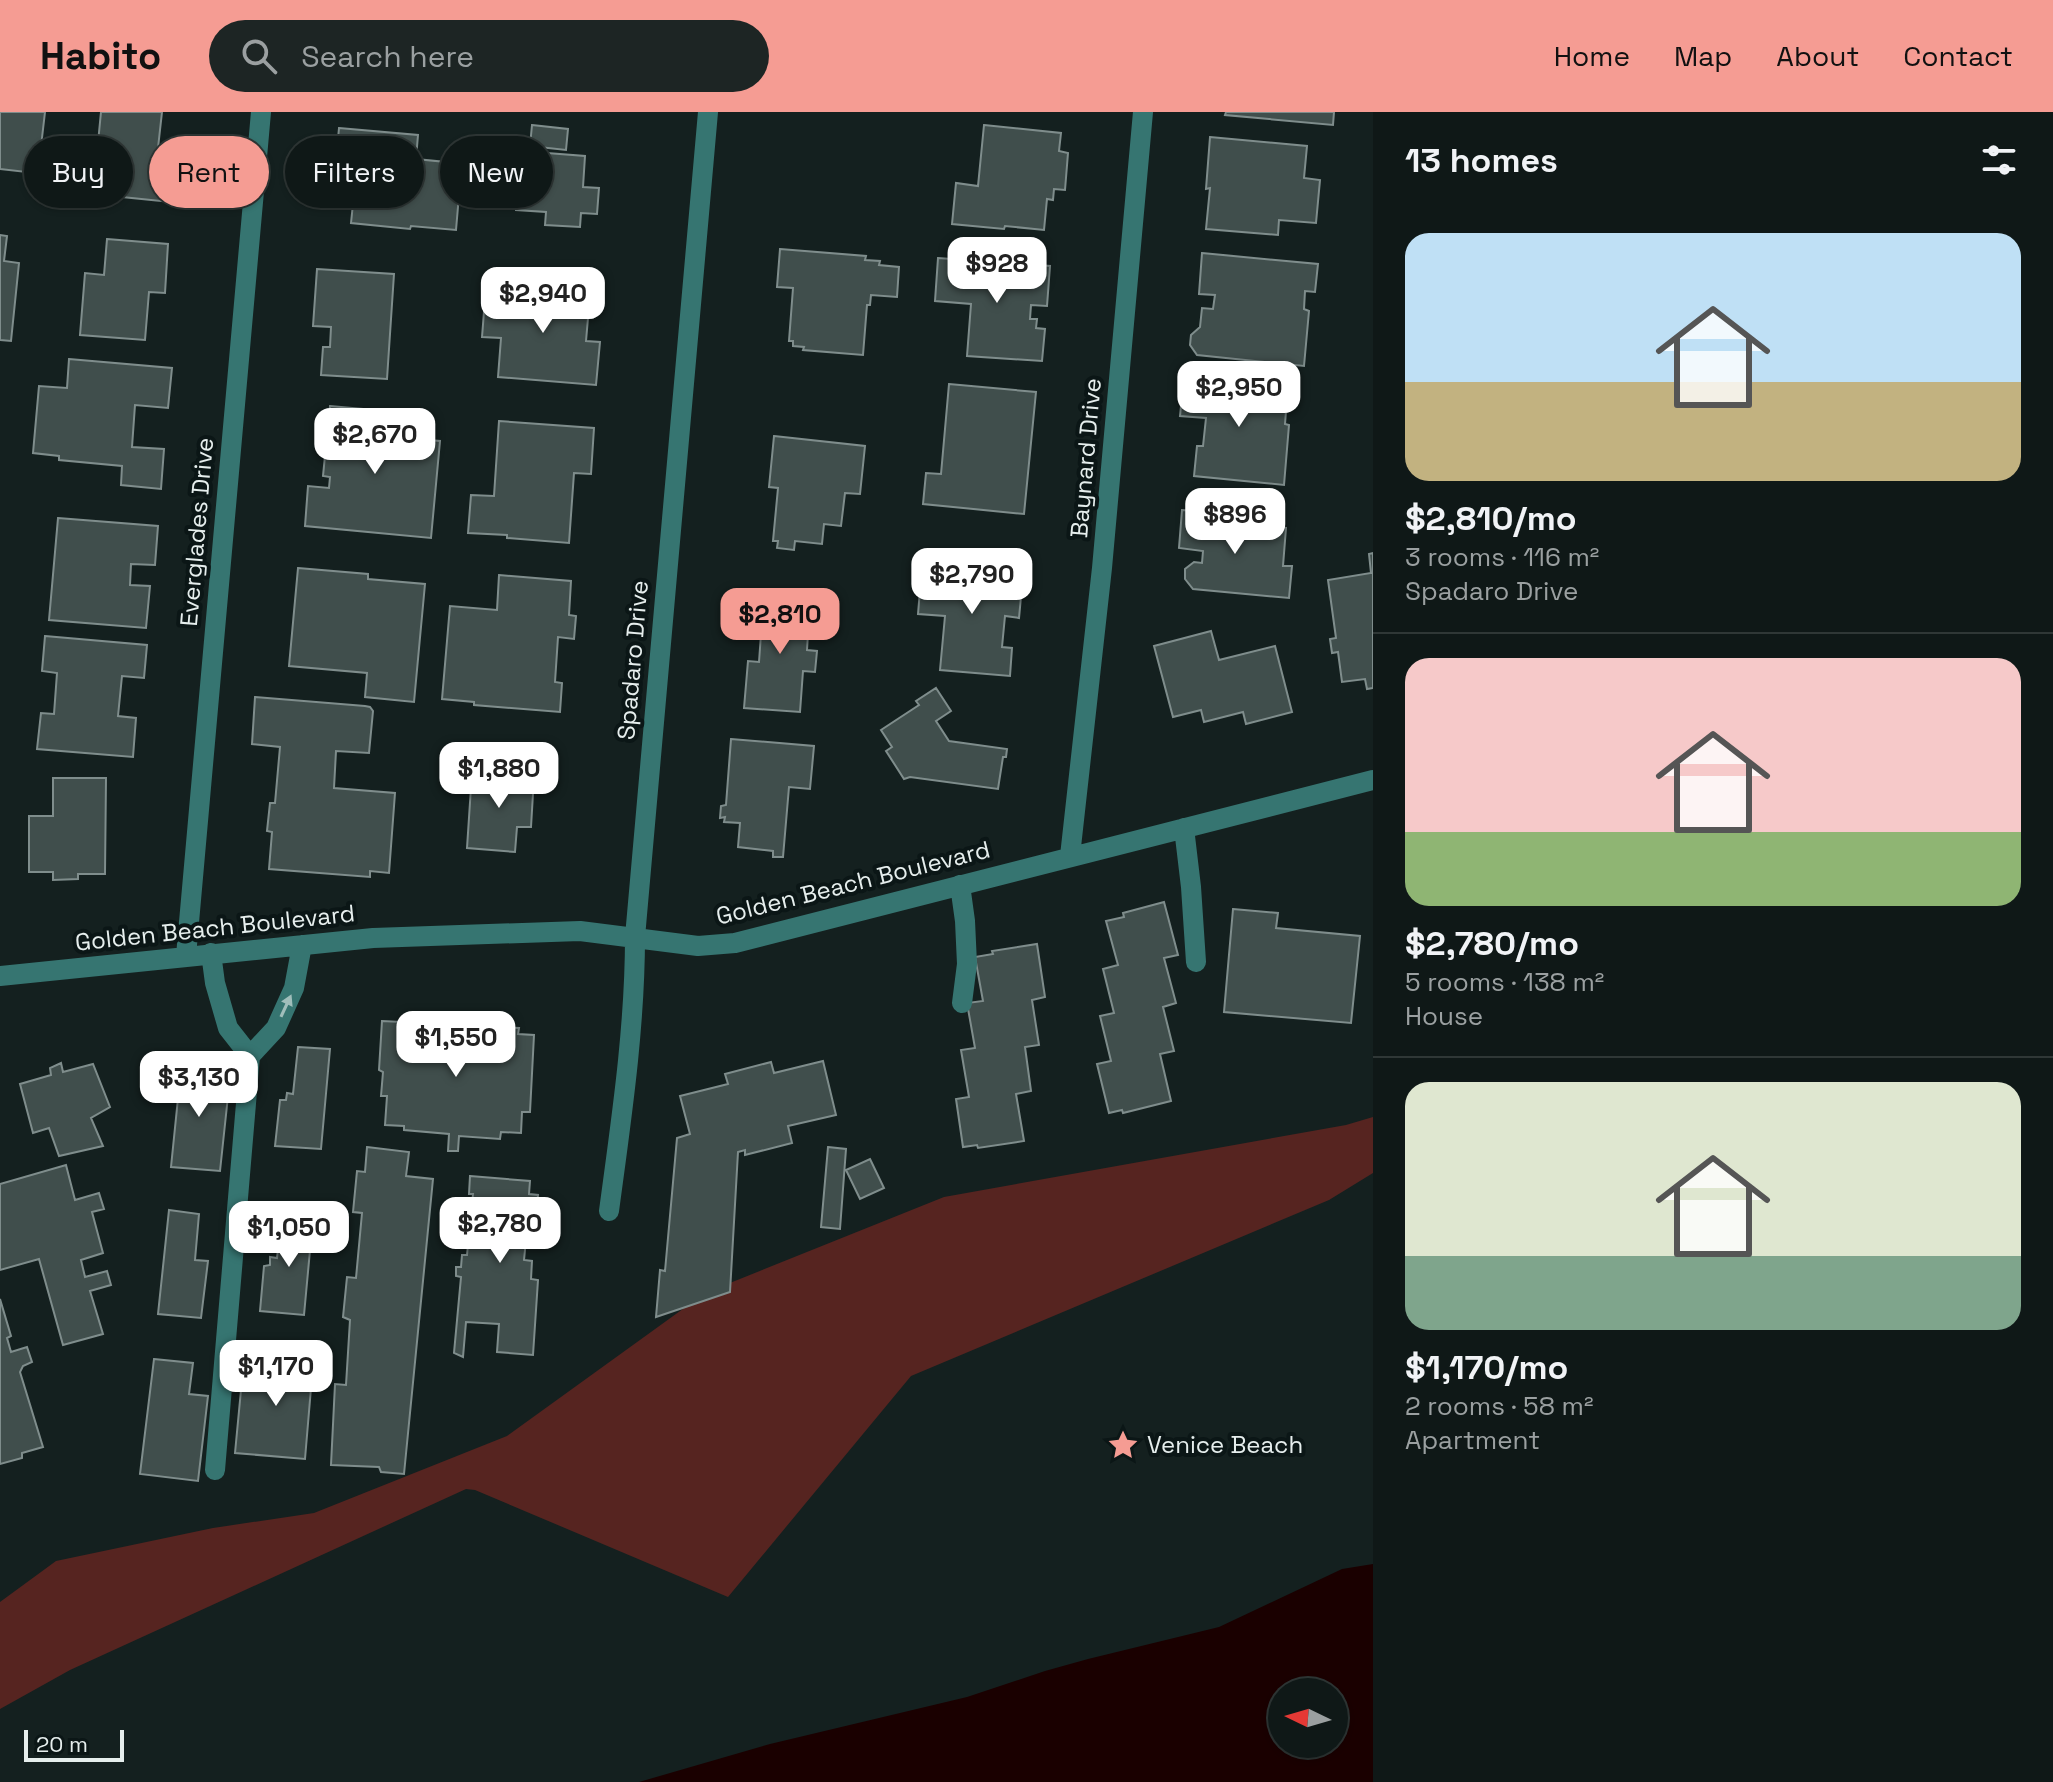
<!DOCTYPE html>
<meta charset="utf-8">
<style>
:root{--surface:#0f1817;--page:#1d2524;--text:#f1f3f6;--muted:#9ba0a1;--line:#2f3736;--accent:#f59c93}
body{margin:0;font-family:"Space Grotesk",sans-serif;background:var(--page);color:var(--text);height:100vh;display:flex;flex-direction:column;font-size:30px;white-space:nowrap}
*{box-sizing:border-box;margin:0}
p{font-size:26px;color:var(--muted)}
.icon{flex:none;width:44px;height:44px;fill:none;stroke:currentColor;stroke-width:2;stroke-linecap:round;stroke-linejoin:round}
.map{position:relative;flex:1;overflow:hidden}
.panel{display:flex;flex-direction:column;background:var(--surface);width:680px}
.panel>*{flex:none}
.guide{position:absolute;left:24px;top:24px;width:760px;height:72px;display:flex;gap:16px}
.needle{width:52px;rotate:275deg}
.fabs{position:absolute;left:1268px;top:1566px;display:grid;gap:16px}
.fabs a{display:grid;place-items:center;width:80px;height:80px;border-radius:50%;background:var(--surface);box-shadow:0 2px 6px #0004,0 0 0 2px var(--line);font-size:40px}
.scale{position:absolute;left:24px;bottom:20px;width:100px;box-sizing:border-box;padding-left:8px;border:4px solid #e6eeed;border-top:0;font-size:22px;line-height:28px;white-space:nowrap;color:#e6eeed;-webkit-text-stroke:6px #0b1616;paint-order:stroke}
.price{position:absolute;translate:-50% -68px;padding:0 18px;border-radius:16px;background:#fff;color:#222;font-size:26px;line-height:52px;filter:drop-shadow(0 2px 4px #0008)}
.price::after{content:'';position:absolute;left:50%;top:48px;width:24px;height:18px;margin-left:-12px;background:inherit;clip-path:polygon(0 0,100% 0,50% 100%)}
.price.selected{background:var(--accent);color:#111}
ul{padding:0;list-style:none}
li{display:grid;align-content:center;gap:16px;height:424px;padding:0 32px}
li+li{border-top:2px solid var(--line)}
li span{display:grid;place-items:center;height:248px;border-radius:24px;color:#555}
li>.icon{margin-inline-start:auto}
span .icon{width:144px;height:144px;fill:#fffc;stroke-width:1}
li b{font-size:34px}
h2{display:flex;justify-content:space-between;align-items:center;height:96px;padding:0 32px;font-size:34px}
.tag{padding:0 28px;border-radius:36px;background:var(--surface);box-shadow:0 2px 6px #0004,0 0 0 2px var(--line);font-size:28px;line-height:72px}
.tag.selected{background:var(--accent);color:#111}
header{display:flex;align-items:center;gap:48px;box-sizing:border-box;height:112px;padding:0 40px;background:var(--accent);color:#111}
header strong{font-size:38px}
nav{display:flex;gap:44px;margin-inline-start:auto;font-size:28px}
.search{width:560px;height:72px;background:var(--page);display:flex;align-items:center;gap:20px;box-sizing:border-box;padding:0 28px;border-radius:44px;color:var(--muted);font-size:30px}
main{display:flex;flex:1;min-height:0}
.map>svg:first-child{display:block}
.green{fill:#562420}
.water{fill:#1a0000;fill-rule:evenodd}
.building{fill:#404e4c;stroke:#7f8d8c;stroke-width:2}
.lines{fill:none;stroke-linecap:round;stroke-linejoin:round}
.minor{stroke:#367571;stroke-width:20}
.oneway{fill:#a0bebb}
.labels{text-anchor:middle;stroke-width:8;stroke-linejoin:round;paint-order:stroke}
.street-label{font-size:24px;fill:#e6eeed;stroke:#0b1616}
.poi-label{font-size:24px;fill:#e6eeed;stroke:#0b1616;text-anchor:start}
</style>
<header>
<strong>Habito</strong>
<div class="search"><svg class="icon" aria-label="search" viewBox="0 0 24 24"><circle cx="10" cy="10" r="6"/><path d="M15 15l6 6"/></svg>Search here</div>
<nav><a>Home</a><a>Map</a><a>About</a><a>Contact</a></nav>
</header>
<main>
<div class="map">
<svg width="1373" height="1670" viewBox="0 0 1373 1670">
<rect width="100%" height="100%" fill="#14201f"/>
<path class="green" d="M1373 1005V1061L1329 1088 911 1264 728 1485 475 1378 466 1377 70 1558 0 1597V1490L56 1449 213 1416 314 1401 507 1324 705 1181 944 1085 1346 1013Z"/>
<path class="water" d="M1373 1452V1670H639L770 1632 967 1585 1045 1559 1088 1547 1219 1515 1342 1457ZM1282 1580H1334V1632H1282Z"/>
<path class="building" d="M0 0H45L40 43 28 42 26 60 0 57Z
M101 0H162L158 36 185 39 180 91 93 82Z
M1226 0H1334L1333 13 1225 3Z
M532 13 568 17 566 38 530 34Z
M984 13 1061 21 1059 39 1068 41 1065 78 1054 77 1053 88 1047 87 1044 118 1005 114 1004 117 952 112 956 71 978 74Z
M339 16 418 23 416 47 456 51 454 60H461L456 118 411 114 410 117 351 111 354 82 370 84 372 63 335 59Z
M1210 25 1307 34 1304 66 1320 68 1316 111 1279 108 1278 123 1206 117 1210 76 1206 77Z
M547 41 585 44 583 75 599 76 597 102 581 101 580 115 545 113 546 100 516 98 518 48 547 50Z
M0 123 7 124 4 149 19 151 11 229 0 228Z
M107 127 168 132 165 181 149 180 145 228 80 223 85 161 104 163Z
M780 137 866 144 865 148 880 149 879 153 899 155 897 185 871 183 870 193H867L863 243 803 238 804 235 793 234V229H789L793 176 777 175Z
M1202 141 1318 152 1315 180 1305 179 1304 197 1309 199 1304 254 1197 243 1190 233 1191 223 1200 215 1202 196 1213 197 1215 183 1199 182Z
M938 146 1050 154 1047 194 1031 193 1030 207H1037L1036 216 1045 217 1042 249 967 244 971 192 935 189Z
M317 157 394 162 387 267 321 263 323 235H330L331 215 313 214Z
M504 176 526 178 527 176 595 182 593 206H588L586 229 600 230 596 273 498 265 501 226 482 225 485 187 491 181Z
M69 247 172 256 168 296 135 293 132 335 164 337 161 377 121 373 122 354 59 348V344L33 341 39 274 67 276Z
M1184 264 1288 274 1285 312 1289 313 1284 373 1194 364 1197 334H1203L1206 306 1180 304Z
M949 272 1036 280 1024 402 923 392 926 361 941 362Z
M330 294 407 301 405 326 440 329 431 426 305 414 308 374 329 376 330 365 323 364Z
M499 309 594 316 591 362 574 361 569 431 507 426V423L468 421 471 383 494 384Z
M774 324 865 334 860 382 845 381 841 414 824 412 822 432 795 429 794 438 777 436 778 429H773L778 376 769 375Z
M1182 398 1221 401 1220 410 1286 416 1283 454H1292L1289 486 1193 477 1185 467V457L1194 450 1202 451 1203 439 1179 436Z
M58 406 158 414 155 453 131 452 130 473 150 474 146 516 49 508Z
M1373 441V576L1367 577 1365 567 1342 570 1338 540 1332 541 1330 527 1336 526 1328 468 1371 461 1369 442Z
M922 454 1023 463 1019 506 1005 504 1002 535 1012 536 1010 564 940 558 945 504 918 502Z
M298 456 368 462V467L425 472 414 590 365 585 367 561 289 554Z
M499 463 571 469 569 503 576 504 574 527 558 525 555 570 562 571 560 600 474 593V590L442 587 450 494 497 498Z
M759 483 771 484V486L810 489 807 538 817 539 815 560 803 559 800 600 744 596 748 549 759 550 761 522H756Z
M1211 519 1219 548 1275 534 1292 600 1246 612 1243 600 1204 610 1201 598 1173 605 1154 534Z
M45 524 147 533 144 566 122 564 118 604 136 606 133 645 37 637 41 601 54 602 57 561 42 559Z
M936 576 951 599 936 609 949 629 1007 637 1006 645H1003L998 677 910 665 904 667 886 639 892 635 881 618 919 593 916 589Z
M255 585 365 594 370 595 373 599 369 641 336 639 334 676 395 681 389 761 370 759V765L269 757 272 720 267 719 270 691H275L280 635 252 632Z
M731 627 814 634 810 677 789 675 783 745H773V739L738 735 740 711 724 710 725 705 720 706 721 694 726 693Z
M472 660 534 665 531 715H517L515 740 467 736Z
M53 666H106L105 762H78V767L53 768V760H29V704H53Z
M1164 790 1178 843 1164 846 1176 891 1163 895 1174 939 1160 942 1171 989 1123 1001 1122 998 1109 1001 1097 952 1111 949 1100 904 1114 901 1103 857 1118 853 1106 809 1124 805 1123 801Z
M1233 797 1278 801 1276 816 1360 824 1351 911 1224 900Z
M1037 832 1045 885 1032 888 1039 933 1025 935 1031 979 1016 982 1024 1029 978 1036 977 1033 963 1035 956 987 969 985 961 938 975 936 967 891 983 889 975 845 993 842 992 839Z
M382 909 519 916 518 922 534 923 530 1000H522L521 1021 501 1020 500 1027 459 1024 458 1039H448L449 1022 404 1018V1014L385 1013 387 984H381L383 960 379 958Z
M298 935 330 937 321 1037 275 1034 280 988H286L287 981 293 982Z
M182 947 217 951 214 983 228 984 220 1059 171 1055Z
M823 949 836 1003 788 1014 792 1031 745 1043V1038L738 1040 730 1180 656 1205 660 1158 665 1159 677 1026 690 1022 680 984 728 972 725 962 771 950 774 961Z
M61 951 63 960 93 952 110 995 91 1006 103 1034 59 1044 49 1016 33 1021 20 972 51 963 50 956Z
M367 1035 409 1040 406 1064 433 1067 404 1362 381 1360 379 1355 331 1353 335 1272 346 1273 350 1208 343 1205 347 1165 356 1166 362 1101 353 1100 357 1059 365 1060Z
M828 1035 846 1037 840 1117 821 1115Z
M870 1047 884 1076 860 1087 846 1058Z
M66 1053 75 1088 99 1081 104 1097 92 1100 103 1141 81 1148 85 1165 107 1159 111 1173 90 1179 103 1222 63 1233 39 1147 0 1158V1072Z
M470 1064 530 1069 529 1082 538 1083 534 1129 526 1128 524 1148 532 1149 531 1167 538 1168 533 1243 497 1240 499 1212 466 1210 463 1245 454 1241 461 1165 456 1164V1155H461L462 1143H467L473 1082H469Z
M169 1098 199 1102 195 1148 208 1149 201 1206 158 1202Z
M282 1103 313 1106 304 1203 260 1199 264 1154 270 1153V1145L277 1146Z
M0 1187 11 1224 7 1226 11 1240 27 1235 32 1250 23 1254 20 1260 43 1335 22 1341V1346L0 1352Z
M262 1236 305 1240 302 1275 311 1276 305 1347 235 1341 241 1278H249L250 1270 259 1271Z
M154 1247 193 1251 189 1282 208 1284 198 1369 140 1362Z"/>
<g class="lines">
<path class="minor" d="M1184 716 1191 775 1196 850
M1070 744 1102 456 1143 0
M960 773 965 809 967 852 962 891
M211 841 215 871 228 916 250 944
M186 844 261 0
M0 864 373 826 580 819 698 834 735 831 1373 668
M609 1099C621 1009 635 917 635 825L708 0
M215 1358 250 944 276 916 294 876 302 833"/>
</g>
<defs><path id="oneway-solid" d="M-6-.8H1V-3.2L6.5 0L1 3.2V.8H-6Z" transform="scale(2)"/></defs>
<use class="oneway" href="#oneway-solid" transform="translate(286 894) rotate(-65)"/>
<defs>
<g id="sight-bare" transform="scale(2.4)"><path d="M0-6L1.8-2.2L6-1.7L2.9 1.2L3.7 5.4L0 3.3L-3.7 5.4L-2.9 1.2L-6-1.7L-1.8-2.2Z" fill="#f59c93" stroke="#0b1616" stroke-width="2.5" paint-order="stroke"/></g>
</defs>
<g fill-rule="evenodd">
<use href="#sight-bare" x="1123" y="1333"/>
</g>
<g class="labels">
<g class="street-label">
<text transform="translate(1086 346) rotate(-85)" y="8">Baynard Drive</text>
<text transform="translate(197 420) rotate(-85)" y="8">Everglades Drive</text>
<text transform="translate(633 548) rotate(-85)" y="8">Spadaro Drive</text>
<text transform="translate(853 771) rotate(-14)" y="8">Golden Beach Boulevard</text>
<text transform="translate(215 816) rotate(-6)" y="8">Golden Beach Boulevard</text>
</g>
<g class="poi-label">
<text x="1147" y="1341">Venice Beach</text>
</g>
</g>
</svg>
<div class="fabs">
<a><svg class="needle" viewBox="-14 -14 28 28"><path d="M0-13l5 13h-10z" fill="#e53935"/><path d="M0 13l5-13h-10z" fill="#9ba0a1"/></svg></a>
</div>
<div class="scale">20 m</div>
<b class="price" style="left:997px;top:193px">$928</b>
<b class="price" style="left:543px;top:223px">$2,940</b>
<b class="price" style="left:1239px;top:317px">$2,950</b>
<b class="price" style="left:375px;top:364px">$2,670</b>
<b class="price" style="left:1235px;top:444px">$896</b>
<b class="price" style="left:972px;top:504px">$2,790</b>
<b class="price selected" style="left:780px;top:544px">$2,810</b>
<b class="price" style="left:499px;top:698px">$1,880</b>
<b class="price" style="left:456px;top:967px">$1,550</b>
<b class="price" style="left:199px;top:1007px">$3,130</b>
<b class="price" style="left:500px;top:1153px">$2,780</b>
<b class="price" style="left:289px;top:1157px">$1,050</b>
<b class="price" style="left:276px;top:1296px">$1,170</b>
<div class="guide">
<a class="tag">Buy</a>
<a class="tag selected">Rent</a>
<a class="tag">Filters</a>
<a class="tag">New</a>
</div>
</div>
<section class="panel">
<h2>13 homes<svg class="icon" aria-label="filters" viewBox="0 0 24 24"><path d="M4 7h16M4 17h16"/><circle cx="9" cy="7" r="2"/><circle cx="15" cy="17" r="2"/></svg></h2>
<ul>
<li><span style="background:linear-gradient(#bfe0f5 60%,#c2b280 0)"><svg class="icon" aria-label="home" viewBox="0 0 24 24"><path d="M3 11l9-7 9 7M6 9v11h12V9"/></svg></span><div><b>$2,810/mo</b><p>3 rooms · 116 m²</p><p>Spadaro Drive</p></div></li>
<li><span style="background:linear-gradient(#f6c9c9 70%,#8fb573 0)"><svg class="icon" aria-label="home" viewBox="0 0 24 24"><path d="M3 11l9-7 9 7M6 9v11h12V9"/></svg></span><div><b>$2,780/mo</b><p>5 rooms · 138 m²</p><p>House</p></div></li>
<li><span style="background:linear-gradient(#dfe7d0 70%,#7fa58c 0)"><svg class="icon" aria-label="home" viewBox="0 0 24 24"><path d="M3 11l9-7 9 7M6 9v11h12V9"/></svg></span><div><b>$1,170/mo</b><p>2 rooms · 58 m²</p><p>Apartment</p></div></li>
</ul>
</section>
</main>
